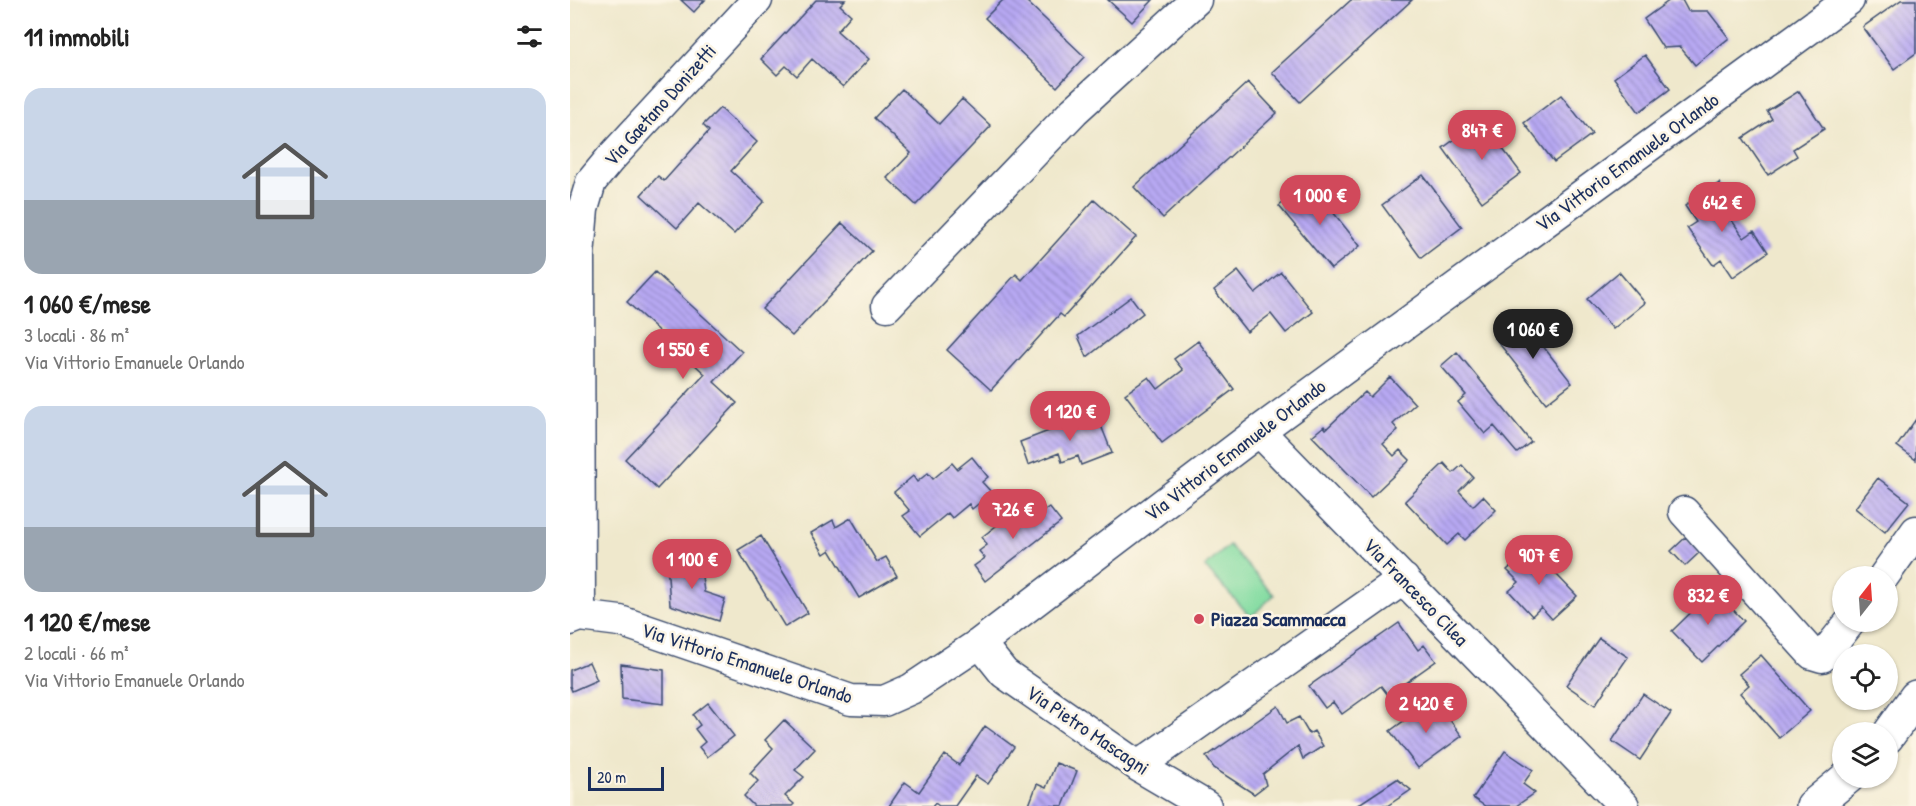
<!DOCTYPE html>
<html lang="it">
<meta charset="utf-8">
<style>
:root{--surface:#fff;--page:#f2f2f2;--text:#222;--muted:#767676;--accent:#d1495b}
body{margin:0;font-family:"Patrick Hand",sans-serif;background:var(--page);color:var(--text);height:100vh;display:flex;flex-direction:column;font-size:22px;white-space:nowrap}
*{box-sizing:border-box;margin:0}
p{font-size:20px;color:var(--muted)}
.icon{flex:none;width:33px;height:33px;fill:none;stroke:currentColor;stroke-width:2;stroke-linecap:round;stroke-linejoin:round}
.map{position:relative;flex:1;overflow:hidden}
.side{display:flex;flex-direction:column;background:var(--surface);width:570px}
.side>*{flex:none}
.needle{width:39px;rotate:17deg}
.tools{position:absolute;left:1262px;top:566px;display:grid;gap:12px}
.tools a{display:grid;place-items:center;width:66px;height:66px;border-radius:50%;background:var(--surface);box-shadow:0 2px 4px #0004;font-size:30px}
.scale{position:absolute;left:18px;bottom:15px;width:76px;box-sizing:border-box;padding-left:6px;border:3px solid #1b2f5e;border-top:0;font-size:16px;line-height:21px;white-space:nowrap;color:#1b2f5e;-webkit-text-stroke:4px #fcf5e5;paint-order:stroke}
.price{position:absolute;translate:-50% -51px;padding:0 14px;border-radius:21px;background:var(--accent);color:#fff;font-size:20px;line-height:39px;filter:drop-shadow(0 2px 3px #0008)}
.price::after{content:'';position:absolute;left:50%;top:36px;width:18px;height:14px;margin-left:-9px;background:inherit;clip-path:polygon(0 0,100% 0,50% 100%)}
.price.current{background:#222;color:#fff}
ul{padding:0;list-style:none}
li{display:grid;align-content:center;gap:12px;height:318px;padding:0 24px}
li span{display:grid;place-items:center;height:186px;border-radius:18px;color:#555}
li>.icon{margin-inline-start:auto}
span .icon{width:108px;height:108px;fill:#fffc;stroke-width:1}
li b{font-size:26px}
h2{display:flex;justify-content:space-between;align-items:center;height:72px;padding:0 24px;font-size:26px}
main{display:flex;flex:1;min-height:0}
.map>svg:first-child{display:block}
.grass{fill:#83dca1;stroke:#4f8680;stroke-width:1.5}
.building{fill:url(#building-back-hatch)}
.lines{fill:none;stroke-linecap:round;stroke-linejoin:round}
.minor-casing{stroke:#3b4b6e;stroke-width:33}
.major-casing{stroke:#3b4b6e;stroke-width:36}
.minor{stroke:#fff;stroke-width:30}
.major{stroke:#fff;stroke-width:33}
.poi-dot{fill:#d1495b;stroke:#fcf5e5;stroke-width:2}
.labels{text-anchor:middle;stroke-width:5;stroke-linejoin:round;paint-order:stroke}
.street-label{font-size:20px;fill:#1b2f5e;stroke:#fcf5e5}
.poi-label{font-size:20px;font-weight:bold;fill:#1b2f5e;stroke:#fcf5e5;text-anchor:start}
</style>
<main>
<section class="side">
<h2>11 immobili<svg class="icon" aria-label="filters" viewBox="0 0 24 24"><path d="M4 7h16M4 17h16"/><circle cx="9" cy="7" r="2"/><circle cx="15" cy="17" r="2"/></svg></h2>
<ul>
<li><span style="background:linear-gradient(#c9d6e8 60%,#9aa5b1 0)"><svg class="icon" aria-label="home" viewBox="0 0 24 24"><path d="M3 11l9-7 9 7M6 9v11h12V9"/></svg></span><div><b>1 060 €/mese</b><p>3 locali · 86 m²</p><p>Via Vittorio Emanuele Orlando</p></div></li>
<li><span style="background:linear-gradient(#c9d6e8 65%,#9aa5b1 0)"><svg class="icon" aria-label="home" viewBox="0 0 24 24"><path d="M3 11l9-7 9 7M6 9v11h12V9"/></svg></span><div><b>1 120 €/mese</b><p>2 locali · 66 m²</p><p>Via Vittorio Emanuele Orlando</p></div></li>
</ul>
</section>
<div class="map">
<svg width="1346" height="806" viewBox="0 0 1346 806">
<defs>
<pattern id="building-back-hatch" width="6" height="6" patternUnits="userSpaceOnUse" patternTransform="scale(1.5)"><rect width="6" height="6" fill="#b8a9f3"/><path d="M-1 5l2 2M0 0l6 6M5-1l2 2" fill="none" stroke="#958ac8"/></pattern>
</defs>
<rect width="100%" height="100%" fill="#fcf5e5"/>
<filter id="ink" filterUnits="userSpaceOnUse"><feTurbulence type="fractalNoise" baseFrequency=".0167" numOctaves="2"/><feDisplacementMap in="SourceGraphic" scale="12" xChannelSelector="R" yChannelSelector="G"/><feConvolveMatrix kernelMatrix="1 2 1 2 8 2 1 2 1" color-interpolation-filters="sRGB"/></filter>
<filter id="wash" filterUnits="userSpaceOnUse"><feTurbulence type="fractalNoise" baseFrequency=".008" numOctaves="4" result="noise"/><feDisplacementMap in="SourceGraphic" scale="24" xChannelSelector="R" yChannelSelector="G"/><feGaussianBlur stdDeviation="1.35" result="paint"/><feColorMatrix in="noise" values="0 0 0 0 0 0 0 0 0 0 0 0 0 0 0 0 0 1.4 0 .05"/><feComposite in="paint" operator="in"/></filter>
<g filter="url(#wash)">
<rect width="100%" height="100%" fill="#efe8cc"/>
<path class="grass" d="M659 545 704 595 681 617 635 567Z"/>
<g id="blocks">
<path class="building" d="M111 0H135L124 12Z
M246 0H275L270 5 281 15 267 31 299 59 273 87 242 59 227 76 216 66 207 75 191 59Z
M433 0H455L515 57 487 87 415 18Z
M538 0H583L562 22Z
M781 0H842L730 102 702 72Z
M1100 0H1112L1118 11H1138L1159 38 1125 65 1110 47 1093 48 1074 19Z
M1331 0H1346V53L1324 69 1293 27Z
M1075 55 1100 89 1069 112 1044 78Z
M678 82 707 113 593 218 564 187Z
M332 89 369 124 392 99 421 126 346 205 317 178 341 153 304 118Z
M1229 91 1254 129 1223 149 1227 156 1198 175 1173 138 1202 119 1197 111Z
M991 95 1022 134 984 162 954 123Z
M150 108 187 142 161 171 194 201 164 234 129 203 107 228 71 195 88 176 94 181 139 131 133 125Z
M911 120 951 173 912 202 873 148Z
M853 175 892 227 851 258 812 205Z
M739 182 790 246 761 269 709 206Z
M1149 183 1160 200 1152 206 1174 238 1184 231 1198 252 1163 277 1151 259 1143 265 1117 228 1126 222 1115 206Z
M524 200 566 237 494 317 490 314 421 390 377 350 446 274 452 280Z
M272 223 302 251 222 336 192 309Z
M668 271 685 293 711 272 743 312 716 333 701 314 677 332 644 290Z
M85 272 172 352 144 382 167 403 87 489 55 459 135 374 57 302Z
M1049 272 1075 303 1043 329 1017 299Z
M561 297 573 313 517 357 508 336Z
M950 317 1002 383 976 403 924 337Z
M628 341 664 389 592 443 555 394 579 377 588 389 613 370 604 359Z
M887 352 961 442 947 453 924 426 915 434 888 402 896 395 871 366Z
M820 377 845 404 823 424 828 430 813 444 824 456 830 450 840 460 801 497 742 436 754 426 756 429 795 392 800 397Z
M526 413 542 453 511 465 508 456 492 462 489 453 458 465 450 442Z
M1346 419V460L1327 446Z
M402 457 418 477 412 482 422 493 402 509 399 504 382 518 378 513 350 536 333 516 340 511 324 492 343 476 347 482 358 473 363 479 382 463 387 469Z
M874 463 883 473 892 465 903 477 889 491 903 506 913 496 926 510 895 540 889 534 877 545 835 501Z
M1308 478 1339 502 1315 532 1285 508Z
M479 507 491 522 415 581 404 566 415 558 409 551 417 545 412 537 444 512 449 519 460 510 465 517Z
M281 518 307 562 316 557 327 576 289 598 260 550 254 554 241 533 263 520 266 527Z
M191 536 238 613 215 627 168 550Z
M1116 537 1130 552 1115 566 1101 551Z
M961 548 1007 596 982 619 971 607 962 616 939 591 949 582 937 570Z
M130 561 134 592 155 599 149 621 100 605 97 562Z
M1144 590 1174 621 1132 662 1102 631Z
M829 623 848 650 854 645 866 661 818 695 811 686 772 714 763 702 755 708 739 686Z
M1029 638 1058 657 1025 705 996 685Z
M1191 655 1240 711 1209 738 1170 693 1179 685 1169 674Z
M19 662 27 680 2 691 0 686V670Z
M51 664 94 670V704L52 699Z
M1073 694 1101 713 1070 760 1042 741Z
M864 699 892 736 848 768 820 731Z
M138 703 164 736 137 757 129 747 135 742 125 729 130 725 123 715Z
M708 706 717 723 729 717 739 734 744 731 753 746 733 759 728 746 693 774 696 785 684 794 644 768 636 757Z
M214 720 245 749 225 770 234 777 215 796 224 804 222 806H184L174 796 188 781 180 773 203 748 195 740Z
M415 726 444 747 418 784 406 776 385 806H369L365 803 363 806H319L335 782 349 792 375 755 389 765Z
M935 751 963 770 953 784 965 793 946 806H915L903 798Z
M486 763 507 771 493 806 459 805 467 784 476 788Z
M827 779 841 790 817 806H786Z"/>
</g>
</g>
<g filter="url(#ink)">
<use href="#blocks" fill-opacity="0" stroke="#3b4b6e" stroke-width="1.5"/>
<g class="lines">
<g class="minor-casing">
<path id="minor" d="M317 306 504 111 626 0
M689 431 1054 806
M1114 512 1242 654 1252 657 1281 621
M1314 576 1346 531
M10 616 9 256 13 209 21 182 40 159 187 0
M0 620 10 616 50 621 281 700 314 701 341 689 410 643 689 431 1279 0
M410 643 434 673 568 766 636 806
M568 766 834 579"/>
</g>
<g class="major-casing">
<path id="major" d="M1317 737 1346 697
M1243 806 1278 777"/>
</g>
<use href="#minor" class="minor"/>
<use href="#major" class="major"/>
</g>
</g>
<circle class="poi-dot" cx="629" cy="619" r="6"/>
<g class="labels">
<g class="street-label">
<text transform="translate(90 105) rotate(-48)" y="7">Via Gaetano Donizetti</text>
<text transform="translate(1057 162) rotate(-36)" y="7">Via Vittorio Emanuele Orlando</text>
<text transform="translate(665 450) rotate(-37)" y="7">Via Vittorio Emanuele Orlando</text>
<text transform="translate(846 592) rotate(46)" y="7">Via Francesco Cilea</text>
<text transform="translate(177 663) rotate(18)" y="7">Via Vittorio Emanuele Orlando</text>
<text transform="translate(518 730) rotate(34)" y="7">Via Pietro Mascagni</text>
</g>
<g class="poi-label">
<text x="641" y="626">Piazza Scammacca</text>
</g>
</g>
</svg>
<div class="tools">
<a><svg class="needle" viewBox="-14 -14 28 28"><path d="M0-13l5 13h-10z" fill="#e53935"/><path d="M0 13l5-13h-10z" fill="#767676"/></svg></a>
<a><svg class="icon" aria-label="locate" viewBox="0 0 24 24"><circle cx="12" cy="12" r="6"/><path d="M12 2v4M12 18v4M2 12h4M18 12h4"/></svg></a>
<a><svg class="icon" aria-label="layers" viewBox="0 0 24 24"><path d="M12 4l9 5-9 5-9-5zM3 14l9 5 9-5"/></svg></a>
</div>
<div class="scale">20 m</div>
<b class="price" style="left:912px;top:161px">847 €</b>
<b class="price" style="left:750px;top:226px">1 000 €</b>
<b class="price" style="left:1152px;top:233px">642 €</b>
<b class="price current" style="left:963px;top:360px">1 060 €</b>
<b class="price" style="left:113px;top:380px">1 550 €</b>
<b class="price" style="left:500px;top:442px">1 120 €</b>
<b class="price" style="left:443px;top:540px">726 €</b>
<b class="price" style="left:969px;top:586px">907 €</b>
<b class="price" style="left:122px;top:590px">1 100 €</b>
<b class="price" style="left:1138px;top:626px">832 €</b>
<b class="price" style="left:856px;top:734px">2 420 €</b>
</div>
</main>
